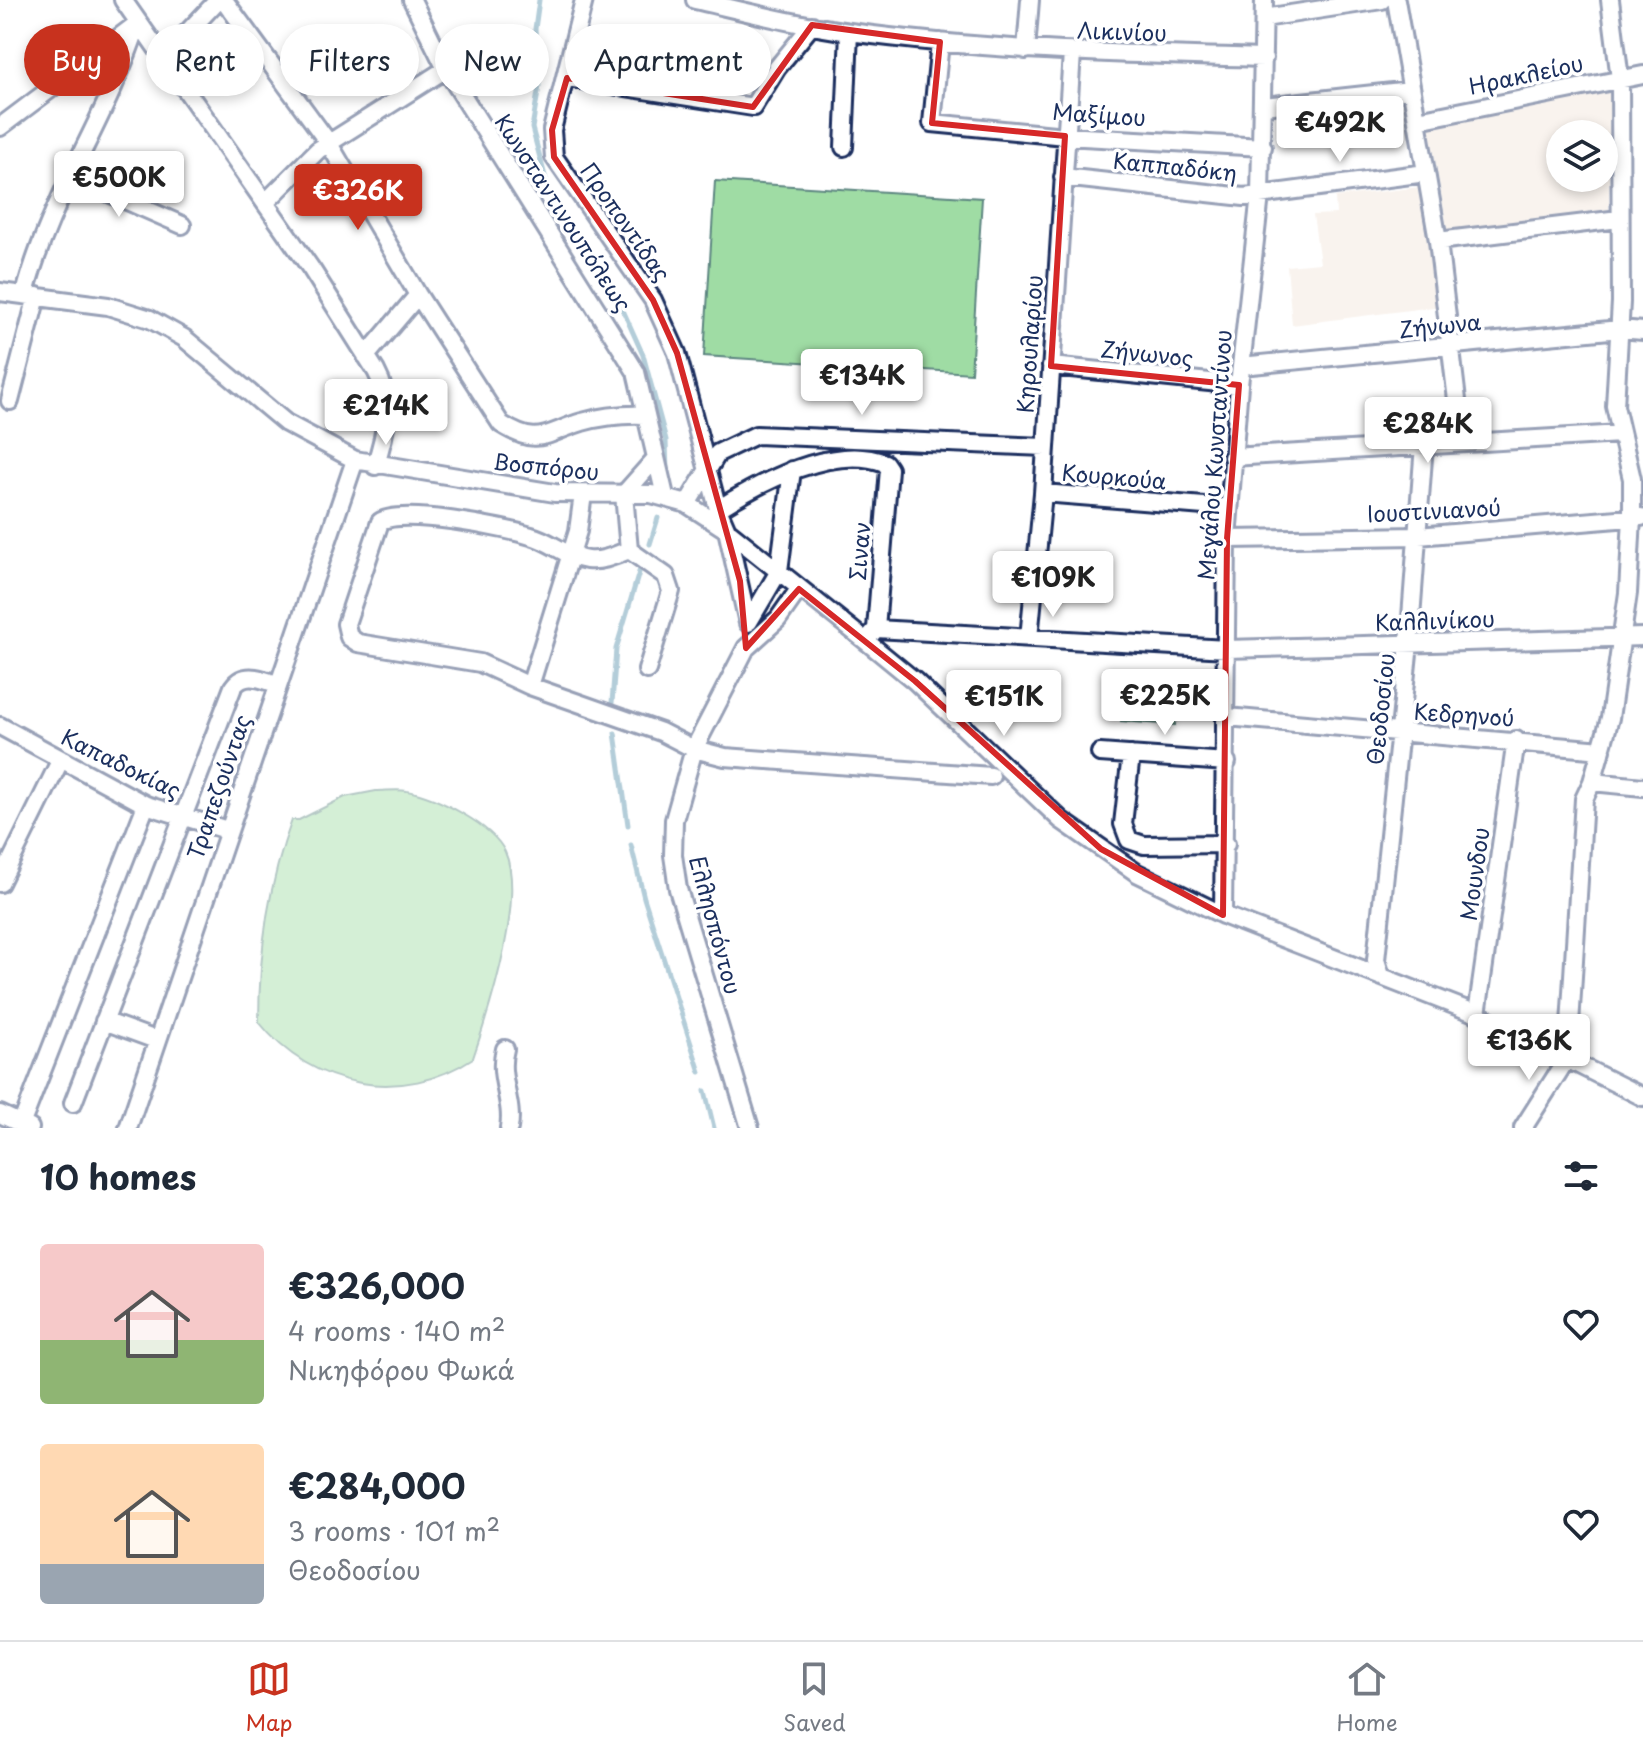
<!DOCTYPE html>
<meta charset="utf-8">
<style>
:root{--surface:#fff;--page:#f6f6f7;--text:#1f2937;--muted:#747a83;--line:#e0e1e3;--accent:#c8321e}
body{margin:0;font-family:"Playpen Sans",sans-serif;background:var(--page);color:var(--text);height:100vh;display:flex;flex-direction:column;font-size:30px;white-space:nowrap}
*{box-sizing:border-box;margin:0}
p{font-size:26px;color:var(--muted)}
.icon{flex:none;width:44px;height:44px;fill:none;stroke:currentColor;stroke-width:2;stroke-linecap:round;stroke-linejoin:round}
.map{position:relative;height:1128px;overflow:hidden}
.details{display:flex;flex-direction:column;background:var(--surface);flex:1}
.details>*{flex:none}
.top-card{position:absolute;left:24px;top:24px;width:800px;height:72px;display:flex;gap:16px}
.tools{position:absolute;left:1546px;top:120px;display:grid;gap:16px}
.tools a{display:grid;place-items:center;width:72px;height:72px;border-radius:50%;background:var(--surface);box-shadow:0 4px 12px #0003;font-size:40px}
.price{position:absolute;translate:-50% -68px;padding:0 18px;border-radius:8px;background:#fff;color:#222;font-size:26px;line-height:52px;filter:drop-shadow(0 2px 4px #0008)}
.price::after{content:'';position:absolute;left:50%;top:48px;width:24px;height:18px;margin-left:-12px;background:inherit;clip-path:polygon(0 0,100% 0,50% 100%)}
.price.current{background:var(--accent);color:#fff}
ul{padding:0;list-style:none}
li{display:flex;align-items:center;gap:24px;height:200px;padding:0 40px}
li span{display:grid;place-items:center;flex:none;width:224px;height:160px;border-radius:8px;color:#555}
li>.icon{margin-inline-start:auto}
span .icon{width:96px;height:96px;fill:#fffc;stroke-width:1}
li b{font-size:34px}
h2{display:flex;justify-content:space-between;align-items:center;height:96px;padding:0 40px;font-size:34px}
.pill{padding:0 28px;border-radius:36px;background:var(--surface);box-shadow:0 4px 12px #0003;font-size:28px;line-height:72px}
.pill.current{background:var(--accent);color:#fff}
.tabs{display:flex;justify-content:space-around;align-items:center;height:112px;border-top:2px solid var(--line);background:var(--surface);font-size:22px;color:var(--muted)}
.tabs a{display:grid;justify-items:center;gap:4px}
.tabs .current{color:var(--accent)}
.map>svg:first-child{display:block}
.built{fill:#f2e5da;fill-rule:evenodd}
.park{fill:#9fdca4;stroke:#5d8681;stroke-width:2}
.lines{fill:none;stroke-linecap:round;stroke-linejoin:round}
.stream{stroke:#5890aa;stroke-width:5}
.minor-casing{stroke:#1b2f5e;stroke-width:22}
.minor{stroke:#fff;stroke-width:16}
.marked{fill:none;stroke:#d62828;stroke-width:6;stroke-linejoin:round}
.labels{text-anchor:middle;stroke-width:7;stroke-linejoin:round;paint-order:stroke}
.street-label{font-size:22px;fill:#1b2f5e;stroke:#fff}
</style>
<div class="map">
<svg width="1643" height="1128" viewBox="0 0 1643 1128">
<rect width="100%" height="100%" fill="#fff"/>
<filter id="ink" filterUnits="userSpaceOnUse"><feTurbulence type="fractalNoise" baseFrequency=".0125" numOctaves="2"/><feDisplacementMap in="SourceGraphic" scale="16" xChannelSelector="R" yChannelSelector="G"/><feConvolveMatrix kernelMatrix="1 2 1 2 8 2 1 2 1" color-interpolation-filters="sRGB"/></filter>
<g filter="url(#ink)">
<path class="built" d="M1610 86 1609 212 1448 233 1429 126ZM1560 134H1604V178H1560Z
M1420 187 1441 306 1292 325 1287 266 1320 263 1313 215 1336 214 1335 197Z"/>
<path class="park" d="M715 181 982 198 971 373 704 356Z
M1124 686 1177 689 1175 725 1121 721Z
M376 791C386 791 398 789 407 791 435 796 493 825 505 852 526 898 489 1011 473 1058 403 1105 312 1089 259 1022 259 952 268 885 292 820H299L345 797Z"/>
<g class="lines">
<path class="stream" d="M539 0 535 29 539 86 532 128 553 206 613 288 643 355 666 440 667 474
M650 544 658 518
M612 703 616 649 640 569
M615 733 628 825
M631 845 644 898 700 1072
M705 1091 714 1128"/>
<g class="minor-casing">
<path id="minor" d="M123 0 312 270 376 371C393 402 386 433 375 466
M224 0 328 142 418 295 501 424C539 448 545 433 582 422 604 416 623 414 645 415
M412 0 446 69 636 372 665 496
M584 0 552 130 554 157 653 300 677 353 718 509 727 530 748 623
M695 0C747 12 798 25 850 32 988 51 1125 54 1264 58
M1396 0 1438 241 1462 442
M1264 18 1382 0
M940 42 932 123 1065 136 1263 147
M1026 50 1030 0
M162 59 218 0
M567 78 753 107 777 68 812 25
M1264 106 1411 90
M1418 120 1643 75
M0 127 138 23
M844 147 849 32
M72 177 182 225
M1063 177 1244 197 1426 173
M265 203 318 150 446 69
M1438 241 1619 219
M0 292 108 306 150 319 184 338 286 423 355 460 555 493 651 494 687 504 727 530 866 641 915 681 1061 820 1137 873 1223 915 1477 1014 1643 1097
M25 294C49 199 108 117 138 23
M366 356 418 295
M1051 366 1239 385
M1241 366 1620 329 1643 331
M10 401 37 296
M1232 457 1621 434
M1043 493 1229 508
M583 494 578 531 530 686 661 732 694 749 725 757 991 776
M687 504 718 453 756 435 1046 447
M718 509C761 482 834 443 885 463L889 469 876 629 870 636
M1227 539 1418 536 1641 517
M629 550 666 576 671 591 647 670
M749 622 779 571 792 470
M876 629 1227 649 1643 637
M1029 638 1043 493 1072 53
M530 686 480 663 358 643 349 637 346 624 380 522C399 507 505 528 531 536 551 541 566 557 587 560 602 562 616 555 629 550L624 494 656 458
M1227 717 1602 750
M0 726 146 805 227 830
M1100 753 1227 762
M1131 755 1123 824 1129 840 1144 845 1226 844
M1592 782 1643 787
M0 883 61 759
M1223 915 1227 539 1239 385 1260 195 1264 0
M1381 976 1376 960 1409 644 1424 445
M1477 1014 1516 740
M104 1021 156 1040
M505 1049C497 1077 514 1101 509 1128
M73 1103 233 687C244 671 261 679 277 684
M0 1114 30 1128
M21 1125 146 805
M128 1128 355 460
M750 1128 678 889 673 855 674 820 694 749 746 648 778 619 799 589
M1523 1128 1568 1057 1584 799 1592 782 1610 718 1628 593 1632 517V479L1615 406 1621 302 1620 79 1610 0"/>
</g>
<use href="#minor" class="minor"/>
</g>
</g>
<path d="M0 0H1643V1128H0ZM812 25 940 42 932 123 1065 136 1051 366 1239 385 1227 539 1223 915 1101 849 915 681 799 589 746 648 740 581 677 353 653 300 554 157 552 130 567 78 753 107Z" fill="#fff" fill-opacity=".55" fill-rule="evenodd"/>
<path class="marked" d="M812 25 940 42 932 123 1065 136 1051 366 1239 385 1227 539 1223 915 1101 849 915 681 799 589 746 648 740 581 677 353 653 300 554 157 552 130 567 78 753 107Z"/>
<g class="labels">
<g class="street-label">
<text transform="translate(1122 32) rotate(2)" y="8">Λικινίου</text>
<text transform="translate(1526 75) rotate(-12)" y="8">Ηρακλείου</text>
<text transform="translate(1099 115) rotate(4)" y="8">Μαξίμου</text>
<text transform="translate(1175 167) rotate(6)" y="8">Καππαδόκη</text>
<text transform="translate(563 213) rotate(57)" y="8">Κωνσταντινουπόλεως</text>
<text transform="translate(625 222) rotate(55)" y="8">Προποντίδας</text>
<text transform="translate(1440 326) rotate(-6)" y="8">Ζήνωνα</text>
<text transform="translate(1030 344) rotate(-86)" y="8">Κηρουλαρίου</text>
<text transform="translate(1147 354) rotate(6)" y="8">Ζήνωνος</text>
<text transform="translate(1215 455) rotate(-86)" y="8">Μεγάλου Κωνσταντίνου</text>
<text transform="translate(546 467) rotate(6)" y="8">Βοσπόρου</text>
<text transform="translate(1114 477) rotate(5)" y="8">Κουρκούα</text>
<text transform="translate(1434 511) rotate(-3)" y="8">Ιουστινιανού</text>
<text transform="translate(860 551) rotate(-85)" y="8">Σιναν</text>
<text transform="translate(1435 621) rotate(-2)" y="8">Καλλινίκου</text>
<text transform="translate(1381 709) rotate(-84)" y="8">Θεοδοσίου</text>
<text transform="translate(1464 715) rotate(4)" y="8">Κεδρηνού</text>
<text transform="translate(121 764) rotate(26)" y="8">Καπαδοκίας</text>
<text transform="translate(219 787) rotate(-71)" y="8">Τραπεζούντας</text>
<text transform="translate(1475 874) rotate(-82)" y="8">Μουνδου</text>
<text transform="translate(715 925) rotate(75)" y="8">Ελλησπόντου</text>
</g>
</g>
</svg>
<div class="tools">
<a><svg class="icon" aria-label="layers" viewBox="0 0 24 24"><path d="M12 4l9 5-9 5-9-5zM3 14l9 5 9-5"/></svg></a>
</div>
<b class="price" style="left:1340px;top:164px">€492K</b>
<b class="price" style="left:119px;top:219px">€500K</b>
<b class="price current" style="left:358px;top:232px">€326K</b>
<b class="price" style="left:862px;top:417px">€134K</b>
<b class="price" style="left:386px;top:447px">€214K</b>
<b class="price" style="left:1428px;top:465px">€284K</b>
<b class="price" style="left:1053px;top:619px">€109K</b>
<b class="price" style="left:1165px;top:737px">€225K</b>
<b class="price" style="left:1004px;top:738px">€151K</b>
<b class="price" style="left:1529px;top:1082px">€136K</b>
<div class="top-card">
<a class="pill current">Buy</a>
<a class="pill">Rent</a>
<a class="pill">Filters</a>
<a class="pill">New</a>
<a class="pill">Apartment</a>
</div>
</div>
<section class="details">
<h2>10 homes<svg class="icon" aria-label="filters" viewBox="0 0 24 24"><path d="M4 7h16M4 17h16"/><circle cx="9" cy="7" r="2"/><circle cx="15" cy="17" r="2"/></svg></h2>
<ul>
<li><span style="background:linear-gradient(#f6c9c9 60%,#8fb573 0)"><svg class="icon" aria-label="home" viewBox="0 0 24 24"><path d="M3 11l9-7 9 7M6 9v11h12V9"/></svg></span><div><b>€326,000</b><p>4 rooms · 140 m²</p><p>Νικηφόρου Φωκά</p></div><svg class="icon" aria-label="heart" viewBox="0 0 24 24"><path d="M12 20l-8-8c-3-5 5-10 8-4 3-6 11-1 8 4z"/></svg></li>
<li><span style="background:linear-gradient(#ffd9b3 75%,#9aa5b1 0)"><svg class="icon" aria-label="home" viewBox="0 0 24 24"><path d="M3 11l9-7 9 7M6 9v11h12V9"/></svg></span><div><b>€284,000</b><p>3 rooms · 101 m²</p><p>Θεοδοσίου</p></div><svg class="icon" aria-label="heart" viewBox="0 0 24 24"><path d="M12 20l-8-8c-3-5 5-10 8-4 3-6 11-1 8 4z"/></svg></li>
</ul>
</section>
<nav class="tabs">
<a class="current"><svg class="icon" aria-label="map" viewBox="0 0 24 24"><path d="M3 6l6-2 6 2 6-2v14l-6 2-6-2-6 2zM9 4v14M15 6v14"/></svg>Map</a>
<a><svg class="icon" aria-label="saved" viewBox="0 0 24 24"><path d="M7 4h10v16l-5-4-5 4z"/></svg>Saved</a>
<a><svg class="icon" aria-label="home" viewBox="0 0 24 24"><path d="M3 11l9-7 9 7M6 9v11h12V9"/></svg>Home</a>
</nav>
